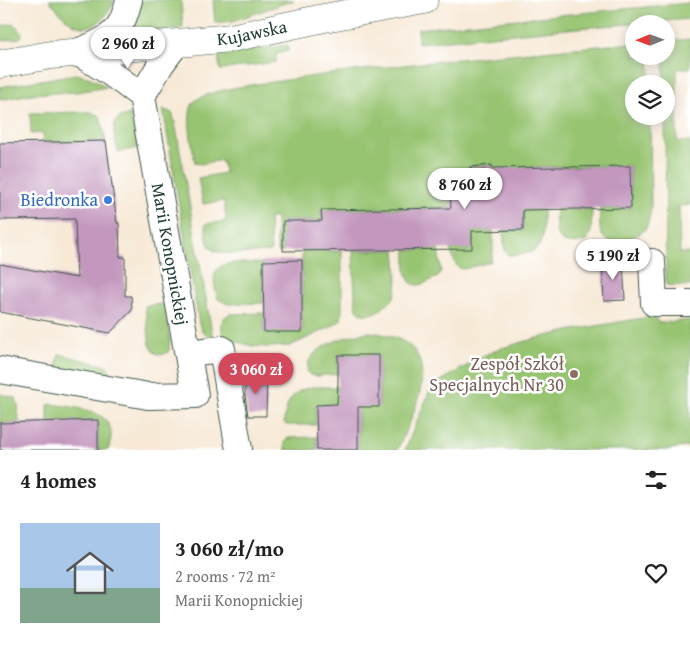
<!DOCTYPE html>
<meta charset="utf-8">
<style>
:root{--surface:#fff;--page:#f6f6f6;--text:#222;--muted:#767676;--line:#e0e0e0;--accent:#d1495b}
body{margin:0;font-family:"Gentium Book Plus",serif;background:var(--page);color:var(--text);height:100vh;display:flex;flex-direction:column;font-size:19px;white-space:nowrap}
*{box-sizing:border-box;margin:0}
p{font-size:16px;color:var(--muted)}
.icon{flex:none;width:28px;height:28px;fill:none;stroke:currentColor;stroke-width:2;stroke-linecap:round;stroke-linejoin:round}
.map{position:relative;height:450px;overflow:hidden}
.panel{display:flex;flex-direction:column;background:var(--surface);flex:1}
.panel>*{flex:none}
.needle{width:32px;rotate:269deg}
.buttons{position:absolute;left:625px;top:15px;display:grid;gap:10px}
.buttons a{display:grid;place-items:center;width:50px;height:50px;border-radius:50%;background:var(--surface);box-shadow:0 2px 12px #0003;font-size:25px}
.price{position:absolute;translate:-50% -42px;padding:0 11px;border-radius:18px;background:#fff;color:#222;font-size:16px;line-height:32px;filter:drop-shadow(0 1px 2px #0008)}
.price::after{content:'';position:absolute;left:50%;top:30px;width:15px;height:11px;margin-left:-8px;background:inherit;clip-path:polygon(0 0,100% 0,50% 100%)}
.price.current{background:var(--accent);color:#fff}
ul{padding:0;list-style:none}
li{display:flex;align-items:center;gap:15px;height:125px;padding:0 20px}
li+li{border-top:1px solid var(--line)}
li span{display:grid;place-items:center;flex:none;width:140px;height:100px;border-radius:0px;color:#555}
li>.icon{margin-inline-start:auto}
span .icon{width:60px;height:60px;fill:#fffc;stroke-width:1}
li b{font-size:21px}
h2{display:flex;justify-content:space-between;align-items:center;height:60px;padding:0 20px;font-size:21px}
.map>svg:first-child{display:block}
.green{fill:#97c471;stroke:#5b8052}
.building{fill:#c397be}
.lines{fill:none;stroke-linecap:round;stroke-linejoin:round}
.street-casing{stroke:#3f574c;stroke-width:28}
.secondary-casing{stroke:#3f574c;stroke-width:29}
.street{stroke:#fff;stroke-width:26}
.secondary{stroke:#fff;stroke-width:28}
.shop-dot{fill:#3f7fe0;stroke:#fff;stroke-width:2}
.education-dot{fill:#8d6e63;stroke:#fff;stroke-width:2}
.labels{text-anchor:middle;stroke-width:5;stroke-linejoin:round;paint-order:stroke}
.street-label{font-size:18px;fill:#1f3d34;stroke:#fff}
.shop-label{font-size:18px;fill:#366cbe;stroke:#fff;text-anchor:end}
.education-label{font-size:18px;fill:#785e54;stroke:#fff;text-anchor:end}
</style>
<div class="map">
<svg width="690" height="450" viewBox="0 0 690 450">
<rect width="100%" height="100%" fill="#fff"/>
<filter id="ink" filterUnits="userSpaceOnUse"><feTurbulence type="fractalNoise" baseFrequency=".02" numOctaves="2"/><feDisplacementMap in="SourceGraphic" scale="10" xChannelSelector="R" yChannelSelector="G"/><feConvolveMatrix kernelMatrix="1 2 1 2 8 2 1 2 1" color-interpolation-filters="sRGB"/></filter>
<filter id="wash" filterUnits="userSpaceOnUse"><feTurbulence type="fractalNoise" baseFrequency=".0096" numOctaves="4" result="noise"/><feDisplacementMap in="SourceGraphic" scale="20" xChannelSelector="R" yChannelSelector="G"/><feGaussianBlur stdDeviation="1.12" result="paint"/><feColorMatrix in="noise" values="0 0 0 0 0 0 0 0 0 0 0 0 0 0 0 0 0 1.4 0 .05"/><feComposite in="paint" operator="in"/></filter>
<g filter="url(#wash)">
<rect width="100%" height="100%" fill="#f7e9d6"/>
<path class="green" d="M49 0H114C110 16 92 33 75 25 66 21 55 7 49 0Z
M142 0H181L183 28 137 33 132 26Z
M213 0H294L233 21 215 23Z
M690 3V19L566 29 418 43V29L558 15Z
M12 24C17 26 21 29 22 35L20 38 0 41V26Z
M690 39V68L677 69V141L690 142V205L679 206 680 253H690V286L666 285 665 116H666V84H664V56H666V41Z
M634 43V56H649L651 84H634V116H650L651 208C650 215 649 222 646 228 640 237 611 248 603 237 598 230 600 217 600 209L631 208 630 166 520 167V187L493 188 492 165 470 167V188H450L451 208 321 210 322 221H283V252H277L276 218H269L271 252C258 252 217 258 210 247 206 241 206 231 205 224L226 221 224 201 203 204 198 178 225 173 222 160 201 164 195 163C193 150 184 110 195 101 209 89 260 84 279 81 397 64 515 53 634 43Z
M288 45V51L276 54V62L220 70 218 55Z
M76 74 91 78 107 87 77 92 31 94 0 100V87Z
M163 109 172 113 175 122 213 338 203 333 199 324Z
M91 112 100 116 106 141 43 142V133L31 134 30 113Z
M130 114 138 148 118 152C116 143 110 125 118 119 121 116 126 115 130 114Z
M556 209H592L591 231 588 240C582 243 575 244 568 243 552 241 556 221 556 209Z
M523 210H543C543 240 546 256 508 255L505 251 503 231 523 230Z
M472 231H493V253L490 262 464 269 459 268 455 263 450 249H472Z
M438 249 441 270 438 277C432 279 424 285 418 285 403 286 406 260 406 250Z
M395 250C396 260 399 288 394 297 393 300 389 303 386 305 379 312 372 315 362 314L357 309 355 299 353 251Z
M302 251H342V309L341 320 331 327 290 346 267 347 252 346 224 338C221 328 219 319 230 314L264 313V332L302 331Z
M233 263H263V303L228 304 218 299C212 281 210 265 233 263Z
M160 304H163L166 308 170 341 169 351 162 355 155 353 150 345 145 306Z
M654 316 659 323 690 320V446L665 450H405L430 390 439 382 485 355 502 348 537 338 573 330Z
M370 332C384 334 399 337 410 346 438 370 409 424 397 450H358V407L379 406V355H338V374L317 376 310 375 307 372C308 369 307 366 308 364 314 344 353 334 370 332Z
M59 354 107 366 110 372V379L56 368Z
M312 387H338V404L316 405V425H287L284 423C285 404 292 390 312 387Z
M0 394 16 398 18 404 19 423H0Z
M53 404C80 409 123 409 108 450H98V420L48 422V405Z
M317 437V450H285V440L289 438Z"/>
<g id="blocks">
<path class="building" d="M106 141 117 223H119L120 257H125V296H131L132 310 110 333 0 312V264L77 278 75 219 0 220V143Z
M492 165V168L630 166 631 208 523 210V230L472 231V249L283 251V221H322L321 210 451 208 450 188H470V167Z
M302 260V332H264L263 261Z
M623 261 625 300 604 301 602 262Z
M338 355H379V407H358V450H317L316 405 337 404 338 381Z
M245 375H267L266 416H248L245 395Z
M98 420V450H0V423Z"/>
</g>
</g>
<g filter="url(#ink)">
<use href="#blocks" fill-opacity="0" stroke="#3f574c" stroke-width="1"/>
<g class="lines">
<g class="street-casing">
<path id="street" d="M77 52 109 72 142 96
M77 52C93 46 112 39 121 23 125 16 127 7 129 0
M142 96 161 64 176 44
M652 262 654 303H690
M188 353 222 349 239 450
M0 370 148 396 195 395 142 96"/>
</g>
<g class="secondary-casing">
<g id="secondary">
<path id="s1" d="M0 64 51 55 231 38 324 18 424 0"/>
</g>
</g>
<use href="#street" class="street"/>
<use href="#secondary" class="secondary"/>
</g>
</g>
<circle class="shop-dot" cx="108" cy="200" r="5"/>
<circle class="education-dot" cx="574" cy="374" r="5"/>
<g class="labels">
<g class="street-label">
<text dy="6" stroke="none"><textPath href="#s1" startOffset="254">Kujawska</textPath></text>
<text transform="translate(170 254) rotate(80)" y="6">Marii Konopnickiej</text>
</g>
<g class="shop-label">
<text x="98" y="206">Biedronka</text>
</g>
<g class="education-label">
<text x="564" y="370">Zespół Szkół<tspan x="564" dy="21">Specjalnych Nr 30</tspan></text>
</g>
</g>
</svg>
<div class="buttons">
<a><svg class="needle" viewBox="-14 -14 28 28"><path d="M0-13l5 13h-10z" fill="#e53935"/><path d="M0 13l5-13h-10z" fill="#767676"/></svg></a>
<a><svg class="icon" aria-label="layers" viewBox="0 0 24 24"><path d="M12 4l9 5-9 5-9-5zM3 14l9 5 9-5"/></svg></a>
</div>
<b class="price" style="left:128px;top:69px">2 960 zł</b>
<b class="price" style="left:465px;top:210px">8 760 zł</b>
<b class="price" style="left:613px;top:281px">5 190 zł</b>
<b class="price current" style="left:256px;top:395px">3 060 zł</b>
</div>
<section class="panel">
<h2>4 homes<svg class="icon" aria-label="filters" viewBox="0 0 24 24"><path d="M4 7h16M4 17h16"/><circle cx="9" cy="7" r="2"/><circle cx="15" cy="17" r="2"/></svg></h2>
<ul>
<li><span style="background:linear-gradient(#a9c7e8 65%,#7fa58c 0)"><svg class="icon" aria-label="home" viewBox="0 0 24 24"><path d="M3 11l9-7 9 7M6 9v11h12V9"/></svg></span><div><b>3 060 zł/mo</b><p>2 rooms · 72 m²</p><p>Marii Konopnickiej</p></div><svg class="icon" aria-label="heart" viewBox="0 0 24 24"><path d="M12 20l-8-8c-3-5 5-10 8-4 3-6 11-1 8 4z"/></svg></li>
</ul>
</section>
